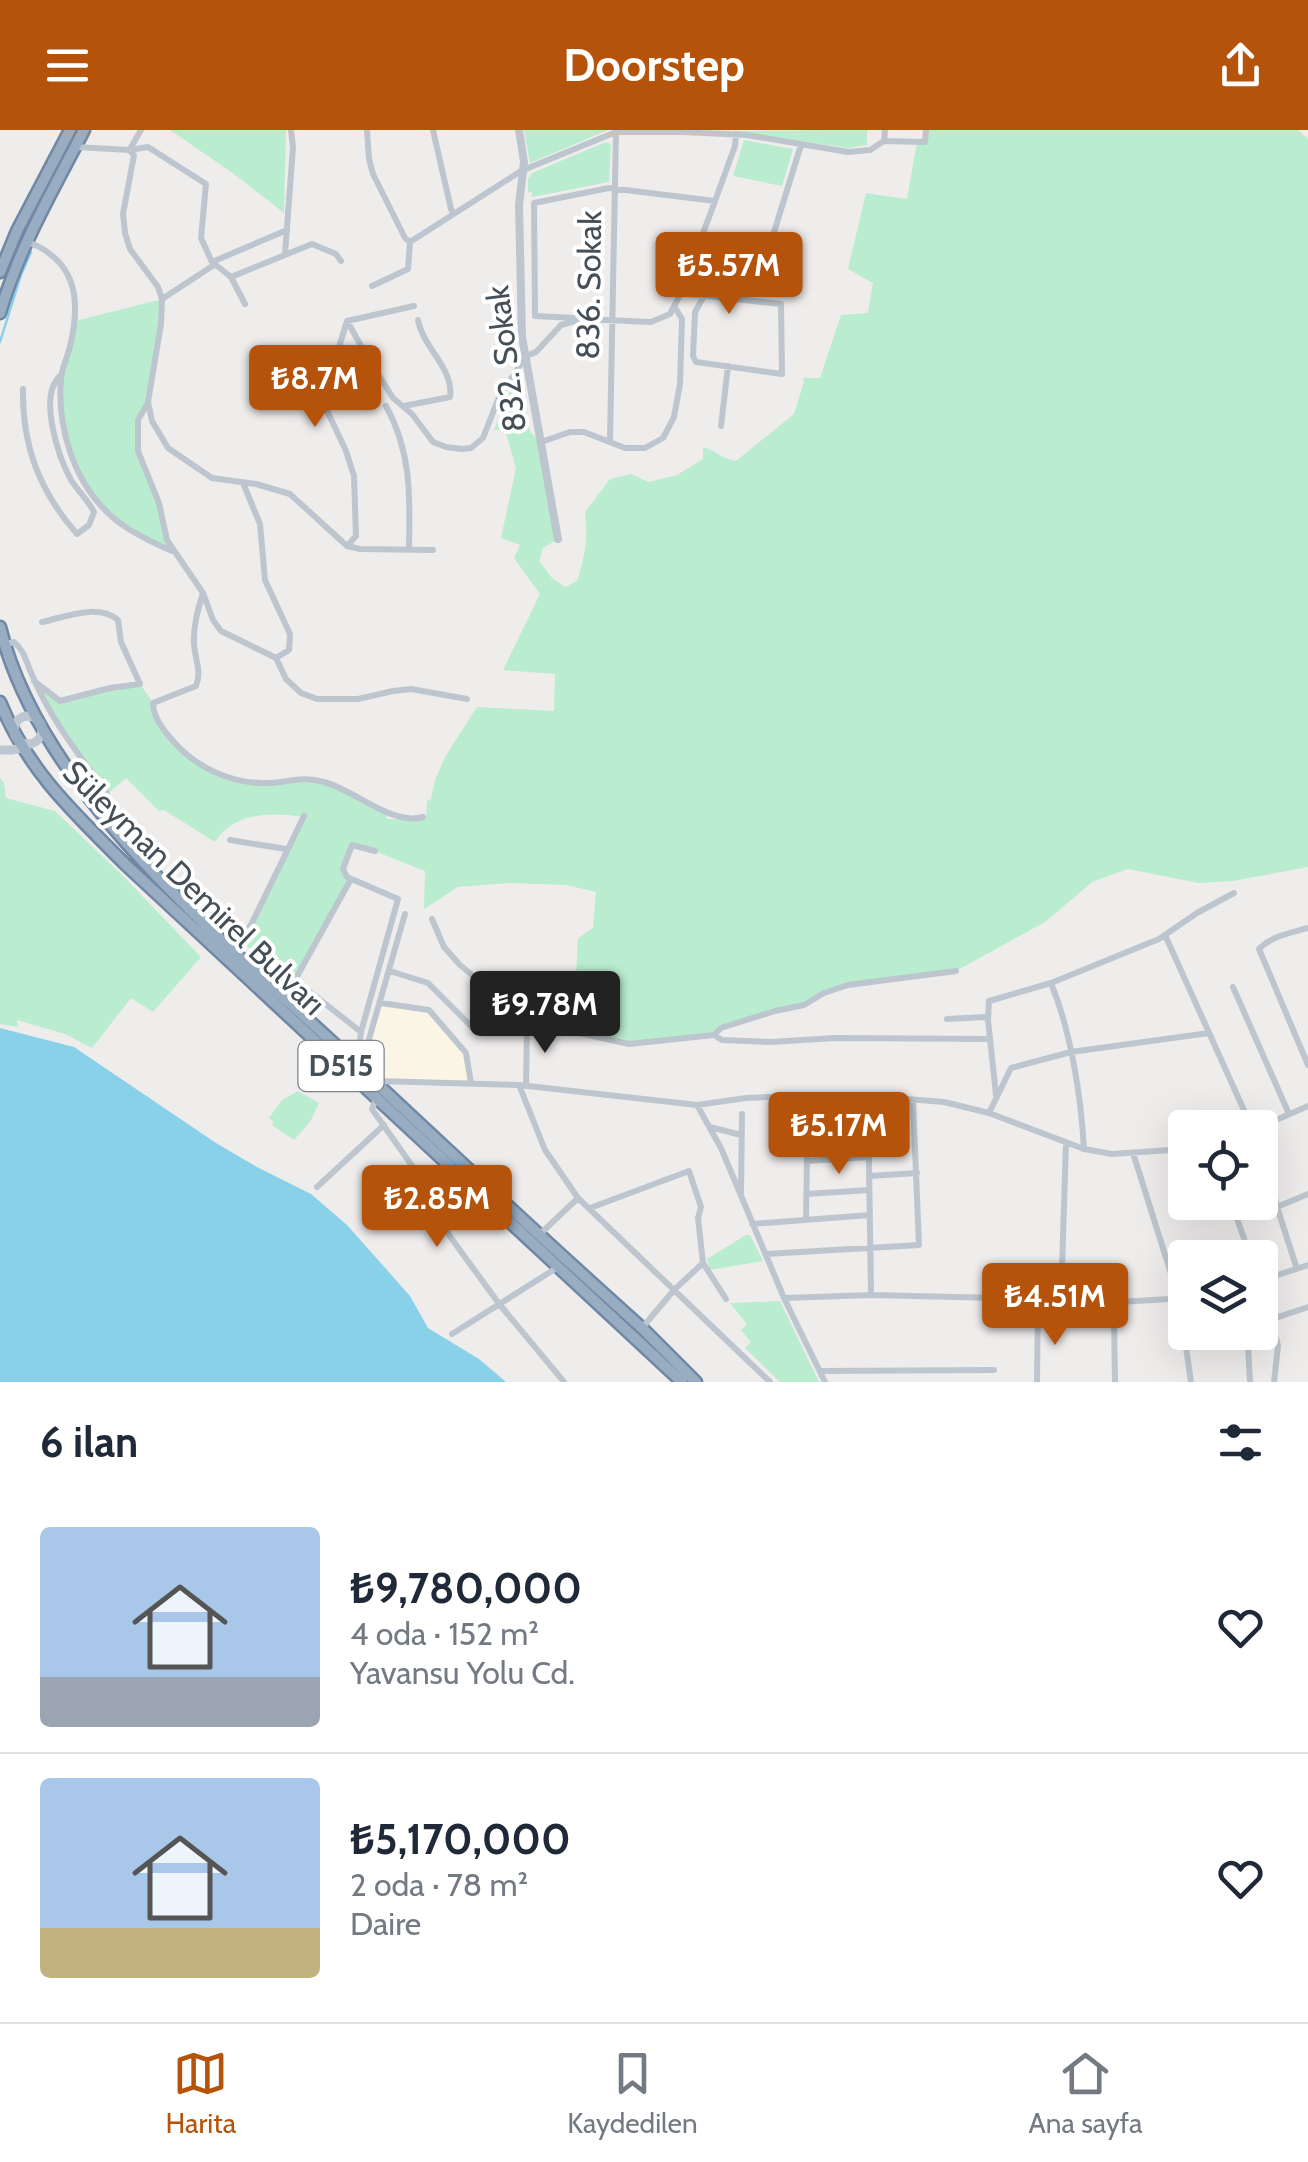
<!DOCTYPE html>
<html lang="tr">
<meta charset="utf-8">
<style>
:root{--surface:#fff;--page:#f6f6f7;--text:#1f2937;--muted:#747a83;--line:#e0e1e3;--accent:#b45309}
body{margin:0;font-family:Cabin,sans-serif;background:var(--page);color:var(--text);height:100vh;display:flex;flex-direction:column;font-size:38px;white-space:nowrap}
*{box-sizing:border-box;margin:0}
p{font-size:32px;color:var(--muted)}
.icon{flex:none;width:55px;height:55px;fill:none;stroke:currentColor;stroke-width:2;stroke-linecap:round;stroke-linejoin:round}
.map{position:relative;height:1252px;overflow:hidden}
.panel{display:flex;flex-direction:column;background:var(--surface);flex:1}
.panel>*{flex:none}
.fabs{position:absolute;left:1168px;top:980px;display:grid;gap:20px}
.fabs a{display:grid;place-items:center;width:110px;height:110px;border-radius:10px;background:var(--surface);box-shadow:0 10px 40px #0002;font-size:50px}
.price{position:absolute;translate:-50% -85px;padding:0 22px;border-radius:10px;background:var(--accent);color:#fff;font-size:32px;line-height:65px;filter:drop-shadow(0 2px 5px #0008)}
.price::after{content:'';position:absolute;left:50%;top:60px;width:30px;height:22px;margin-left:-15px;background:inherit;clip-path:polygon(0 0,100% 0,50% 100%)}
.price.selected{background:#222;color:#fff}
ul{padding:0;list-style:none}
li{display:flex;align-items:center;gap:30px;height:250px;padding:0 40px}
li+li{border-top:2px solid var(--line)}
li span{display:grid;place-items:center;flex:none;width:280px;height:200px;border-radius:10px;color:#555}
li>.icon{margin-inline-start:auto}
span .icon{width:120px;height:120px;fill:#fffc;stroke-width:1}
li b{font-size:42px}
h2{display:flex;justify-content:space-between;align-items:center;height:120px;padding:0 40px;font-size:42px}
header{display:flex;justify-content:space-between;align-items:center;height:130px;padding:0 40px;background:var(--accent);color:#fff;font-size:45px;font-weight:700}
.dock{display:flex;justify-content:space-around;align-items:center;height:140px;border-top:2px solid var(--line);background:var(--surface);font-size:28px;color:var(--muted)}
.dock a{display:grid;justify-items:center;gap:5px}
.dock .selected{color:var(--accent)}
.map>svg:first-child{display:block}
.commercial{fill:#faf5e4}
.green{fill:#baeccf}
.water{fill:#89d1e8}
.lines{fill:none;stroke-linecap:round;stroke-linejoin:round}
.stream{stroke:#89d1e8;stroke-width:2.5}
.trunk-casing{stroke:#7088a5;stroke-width:15}
.minor{stroke:#bdc6ce;stroke-width:6}
.tertiary{stroke:#bdc6ce;stroke-width:8}
.secondary{stroke:#bdc7d2;stroke-width:9}
.trunk{stroke:#98acc2;stroke-width:10}
.labels{text-anchor:middle;stroke-width:8;stroke-linejoin:round;paint-order:stroke}
.shield{fill:#fff;stroke:#7d848a;stroke-width:2.5}
.shield-label{font-size:30px;font-weight:bold;fill:#454f58}
.street-label{font-size:32px;fill:#454f58;stroke:#fff}
</style>
<header><svg class="icon" aria-label="menu" viewBox="0 0 24 24"><path d="M4 6h16M4 12h16M4 18h16"/></svg>Doorstep<svg class="icon" aria-label="share" viewBox="0 0 24 24"><path d="M12 15V3M7 8l5-5 5 5M5 13v7h14v-7"/></svg></header>
<div class="map">
<svg width="1308" height="1252" viewBox="0 0 1308 1252">
<rect width="100%" height="100%" fill="#efecec"/>
<path class="commercial" d="M381 873 429 880 466 923 471 953 385 951 363 931Z"/>
<path class="green" d="M170 0H286L284 83 234 44Z
M524 0H608L530 33Z
M867 0V15L848 18 734 1Z
M926 0H1298L1308 9V737L1233 751 1199 753 1128 739 1092 752 1045 792 956 841 848 855 804 875 721 898 714 905 629 914 573 901 578 808 593 798 596 762 566 755 509 753 458 757 424 779 425 741 362 716H352L343 739 351 749 295 850 239 811 303 687C273 682 233 682 215 712L164 680 159 681 126 648 107 664 52 586 34 551 61 570 140 554 153 573V580L171 609 209 640 247 651H323L385 681 387 689H426L427 671 431 669 435 650 445 627 477 577 554 581 555 544 503 540 540 464 514 428 520 415 501 408 516 338 505 300H494L510 262 522 260 530 302 541 312 558 409 543 418 539 431 552 448 565 457 577 451C585 428 588 406 585 382L610 349 631 344 648 352 677 345 703 329V317C715 320 724 330 736 331L794 284 804 252 803 248H820L841 185 868 183 873 153 848 139 866 63 907 69 917 12H925Z
M744 10 793 19 782 56 733 46Z
M606 12 611 14 609 52 532 67V62H528V49L532 43Z
M162 169 148 272 138 290V321L159 373 167 410 177 422 161 416 108 384 90 361 63 300 61 245 75 191Z
M0 648 4 653 6 668 55 681 122 745 201 827 153 882 131 868 92 918 65 904 17 890 18 897 0 894Z
M298 961 319 973 310 992 294 1010 272 995 274 992 269 988 282 970Z
M746 1105H750L763 1131 710 1140 707 1129Z
M780 1171 819 1252H780L745 1218 751 1212 741 1200 747 1194 730 1173Z"/>
<path class="water" d="M0 898 74 917 216 1013 257 1037 311 1064 347 1095 410 1166 428 1198 479 1229 506 1252H0Z"/>
<g class="lines">
<path class="stream" d="M0 212 21 145 31 122"/>
<g class="trunk-casing">
<path id="trunk" d="M0 142 17 101 70 0
M0 183C19 118 53 60 84 0
M0 497C41 664 221 808 342 921 441 1014 540 1107 642 1198L696 1252
M0 572C28 641 74 683 126 735L682 1252"/>
</g>
<path class="minor" d="M367 0 369 29 373 44 405 108 410 112 408 139 372 156
M433 0 451 79 454 84
M884 11 885 0
M76 17 129 20 134 25 123 84 125 103 130 119 158 157 162 169 161 194 148 272 152 291 168 318 212 348 256 354 290 364 347 416 360 419 433 420
M130 19 141 0
M130 20 148 17 206 54 201 108 212 132 231 147 245 174
M28 112C75 130 81 167 71 212 69 224 62 236 61 249 57 296 73 349 107 382 123 399 151 412 172 421
M410 112 521 41 616 2H682L747 5 848 22 870 20 884 11 925 12 926 0
M285 124 293 17 291 0
M766 128 801 15
M212 132 287 100
M231 147 312 114 336 124 341 131
M681 163 781 174 782 244 696 232 693 226 695 182 704 166
M162 169 214 135
M576 188 535 186 534 73 609 58 715 71
M368 228 393 268 412 284 433 312 446 317 462 319 471 318 483 308 499 267 526 226 536 222 561 195 582 189 651 192 670 184 681 163 715 71 735 16 736 4
M340 242 338 220 347 191 414 176
M23 259C22 316 40 362 77 404L89 395 94 382C88 370 78 361 71 350 58 326 38 266 60 246
M323 271 322 252 368 228 347 191
M148 273 138 290V321L159 373 167 410 203 463 213 490 221 501 276 528 286 549 301 563 317 569H358L393 561 411 559 467 569
M386 276C412 323 410 368 409 420
M404 276 450 267C454 238 423 218 418 190
M721 296 728 236
M610 311 616 2
M541 312 570 302H584L625 318H645L663 308 674 287 680 254 682 189 674 176
M243 353 260 394 265 450 290 504 289 520 276 528
M347 416 356 406 354 346 346 321 323 272 376 242
M203 463C198 479 193 496 194 514 195 530 202 541 196 556L153 573C153 588 165 602 174 612 196 637 230 653 263 653 284 654 301 645 324 652 355 660 392 696 423 687
M6 514 14 512C25 521 27 535 33 547 51 590 81 627 107 664
M34 551 60 571 110 558 140 554 121 512 118 490C98 473 65 487 42 492
M230 710 286 719
M375 721 352 715 343 739 347 747 398 769 361 902 358 926 381 949
M351 749 295 850 361 902
M432 789 444 817 460 835 494 863 527 895 526 956
M1308 798C1291 803 1271 806 1259 819L1308 935
M1165 805 1252 998
M233 820 251 795 304 686
M390 841 428 853 473 898
M1051 853C1071 902 1081 966 1084 1019
M1233 857 1289 984
M381 873 429 880 466 923 471 953
M947 889 985 887 987 889
M527 895 539 894 629 914 714 905 722 910 771 912 835 908 990 909
M714 905 721 898 775 881 804 875 824 863 848 855 956 841
M363 930 405 784
M377 951 519 955 697 975 746 968 817 965 868 966 944 972 989 983 1084 1019 1112 1024 1185 1019
M519 955 545 1020 578 1068 770 1252
M996 965 988 890 989 871 1051 853 1159 809 1197 783 1234 763
M868 966 871 1165
M376 969 372 979 415 1040 429 1062 449 1105 470 1134 500 1175 564 1252
M697 975 721 1018 784 1168 825 1252
M989 983 1011 938 1071 922 1209 903
M710 997 741 1005
M807 997 868 993
M1258 998 1308 976
M1260 1012 1265 1021 1277 1077 1297 1139
M1133 1023 1179 1169 1191 1252
M807 1031 869 1027
M869 1046 917 1043
M317 1057 384 995
M741 1063 742 984
M807 1064 869 1060
M1231 1072 1251 1128
M1277 1077 1308 1064
M590 1078 689 1041 701 1077 698 1088 703 1133 726 1169
M806 1089 808 966
M752 1094 870 1085
M539 1105 578 1068
M766 1124 919 1115 913 971
M1260 1151 1308 1135
M784 1168 871 1165 1038 1169
M1061 1170 1066 1012
M1038 1188 1114 1189
M1271 1189 1278 1216 1274 1252
M1260 1193 1308 1177
M642 1198 674 1160 703 1133
M1242 1202 1248 1215 1250 1252
M452 1204 558 1137
M820 1241 994 1240
M1037 1252 1038 1169 1119 1172 1185 1168
M1115 1252 1114 1189 1119 1172"/>
<path class="tertiary" d="M519 0 524 32 519 75 522 207 558 409"/>
<path class="secondary" d="M14 600a14 14 0 1 1 28 0a14 14 0 1 1-28 0Z
M0 620H12L27 617"/>
<use href="#trunk" class="trunk"/>
</g>
<g class="labels">
<rect class="shield" x="298.5" y="911" width="85" height="50" rx="8"/>
<g class="shield-label">
<text x="341" y="946">D515</text>
</g>
<g class="street-label">
<text transform="translate(589 155) rotate(-89)" y="11">836. Sokak</text>
<text transform="translate(506 229) rotate(-97)" y="11">832. Sokak</text>
<text transform="translate(194 758) rotate(44)" y="11">Süleyman Demirel Bulvarı</text>
</g>
</g>
</svg>
<div class="fabs">
<a><svg class="icon" aria-label="locate" viewBox="0 0 24 24"><circle cx="12" cy="12" r="6"/><path d="M12 2v4M12 18v4M2 12h4M18 12h4"/></svg></a>
<a><svg class="icon" aria-label="layers" viewBox="0 0 24 24"><path d="M12 4l9 5-9 5-9-5zM3 14l9 5 9-5"/></svg></a>
</div>
<b class="price" style="left:729px;top:187px">₺5.57M</b>
<b class="price" style="left:315px;top:300px">₺8.7M</b>
<b class="price selected" style="left:545px;top:926px">₺9.78M</b>
<b class="price" style="left:839px;top:1047px">₺5.17M</b>
<b class="price" style="left:437px;top:1120px">₺2.85M</b>
<b class="price" style="left:1055px;top:1218px">₺4.51M</b>
</div>
<section class="panel">
<h2>6 ilan<svg class="icon" aria-label="filters" viewBox="0 0 24 24"><path d="M4 7h16M4 17h16"/><circle cx="9" cy="7" r="2"/><circle cx="15" cy="17" r="2"/></svg></h2>
<ul>
<li><span style="background:linear-gradient(#a9c7e8 75%,#9aa5b1 0)"><svg class="icon" aria-label="home" viewBox="0 0 24 24"><path d="M3 11l9-7 9 7M6 9v11h12V9"/></svg></span><div><b>₺9,780,000</b><p>4 oda · 152 m²</p><p>Yavansu Yolu Cd.</p></div><svg class="icon" aria-label="heart" viewBox="0 0 24 24"><path d="M12 20l-8-8c-3-5 5-10 8-4 3-6 11-1 8 4z"/></svg></li>
<li><span style="background:linear-gradient(#a9c7e8 75%,#c2b280 0)"><svg class="icon" aria-label="home" viewBox="0 0 24 24"><path d="M3 11l9-7 9 7M6 9v11h12V9"/></svg></span><div><b>₺5,170,000</b><p>2 oda · 78 m²</p><p>Daire</p></div><svg class="icon" aria-label="heart" viewBox="0 0 24 24"><path d="M12 20l-8-8c-3-5 5-10 8-4 3-6 11-1 8 4z"/></svg></li>
</ul>
</section>
<nav class="dock">
<a class="selected"><svg class="icon" aria-label="map" viewBox="0 0 24 24"><path d="M3 6l6-2 6 2 6-2v14l-6 2-6-2-6 2zM9 4v14M15 6v14"/></svg>Harita</a>
<a><svg class="icon" aria-label="saved" viewBox="0 0 24 24"><path d="M7 4h10v16l-5-4-5 4z"/></svg>Kaydedilen</a>
<a><svg class="icon" aria-label="home" viewBox="0 0 24 24"><path d="M3 11l9-7 9 7M6 9v11h12V9"/></svg>Ana sayfa</a>
</nav>
